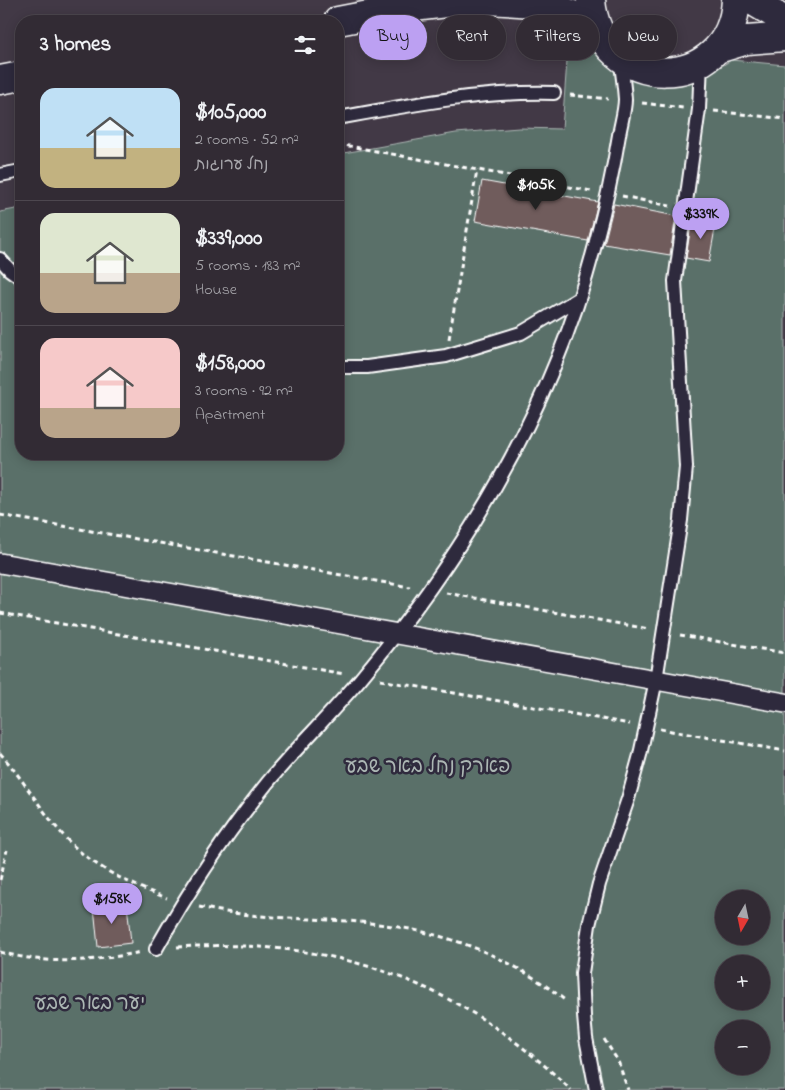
<!DOCTYPE html>
<meta charset="utf-8">
<style>
:root{--surface:#322b34;--page:#3a333c;--text:#f1f3f6;--muted:#a8a7ac;--line:#4d474f;--accent:#bca0f2}
body{margin:0;font-family:"Indie Flower","Playpen Sans Hebrew",sans-serif;background:var(--page);color:var(--text);height:100vh;display:flex;flex-direction:column;font-size:19px;white-space:nowrap}
*{box-sizing:border-box;margin:0}
p{font-size:16px;color:var(--muted)}
.icon{flex:none;width:28px;height:28px;fill:none;stroke:currentColor;stroke-width:2;stroke-linecap:round;stroke-linejoin:round}
.map{position:relative;flex:1;overflow:hidden}
.sheet{position:absolute;left:15px;top:15px;width:329px;height:445px;display:flex;flex-direction:column;background:var(--surface);border-radius:20px;box-shadow:0 2px 12px #0003,0 0 0 1px var(--line)}
.sheet>*{flex:none}
.hud{position:absolute;left:359px;top:15px;width:351px;height:45px;display:flex;gap:10px}
.needle{width:32px;rotate:189deg}
.fabs{position:absolute;left:715px;top:890px;display:grid;gap:10px}
.fabs a{display:grid;place-items:center;width:55px;height:55px;border-radius:50%;background:var(--surface);box-shadow:0 2px 12px #0003,0 0 0 1px var(--line);font-size:25px}
.price{position:absolute;translate:-50% -42px;padding:0 11px;border-radius:18px;background:var(--accent);color:#111;font-size:16px;line-height:32px;filter:drop-shadow(0 1px 2px #0008)}
.price::after{content:'';position:absolute;left:50%;top:30px;width:15px;height:11px;margin-left:-8px;background:inherit;clip-path:polygon(0 0,100% 0,50% 100%)}
.price.selected{background:#222;color:#fff}
ul{padding:0;list-style:none}
li{display:flex;align-items:center;gap:15px;height:125px;padding:0 25px}
li+li{border-top:1px solid var(--line)}
li span{display:grid;place-items:center;flex:none;width:140px;height:100px;border-radius:15px;color:#555}
li>.icon{margin-inline-start:auto}
span .icon{width:60px;height:60px;fill:#fffc;stroke-width:1}
li b{font-size:21px}
h2{display:flex;justify-content:space-between;align-items:center;height:60px;padding:0 25px;font-size:21px}
.tag{padding:0 18px;border-radius:22px;background:var(--surface);box-shadow:0 2px 12px #0003,0 0 0 1px var(--line);font-size:18px;line-height:45px}
.tag.selected{background:var(--accent);color:#111}
.map>svg:first-child{display:block}
.green{fill:#5a6f69;stroke:#acb7b4;fill-rule:evenodd}
.building{fill:#6f5c5c;stroke:#fff}
.lines{fill:none;stroke-linecap:round;stroke-linejoin:round}
.service-casing{stroke:#fff;stroke-width:16}
.pedestrian-casing{stroke:#fff;stroke-width:22}
.tertiary-casing{stroke:#fff;stroke-width:31}
.path{stroke:#fff;stroke-width:3;stroke-dasharray:5 4;stroke-linecap:butt}
.service{stroke:#2f2a3d;stroke-width:12}
.pedestrian{stroke:#2f2a3d;stroke-width:19}
.tertiary{stroke:#2f2a3d;stroke-width:28}
.labels{text-anchor:middle;stroke-width:5;stroke-linejoin:round;paint-order:stroke}
.park-label{font-size:20px;fill:#acb7b4;stroke:#2f2a3d}
</style>
<div class="map">
<svg width="785" height="1090" viewBox="0 0 785 1090">
<rect width="100%" height="100%" fill="#423946"/>
<filter id="ink" filterUnits="userSpaceOnUse"><feTurbulence type="fractalNoise" baseFrequency=".02" numOctaves="2"/><feDisplacementMap in="SourceGraphic" scale="10" xChannelSelector="R" yChannelSelector="G"/><feConvolveMatrix kernelMatrix="1 2 1 2 8 2 1 2 1" color-interpolation-filters="sRGB"/></filter>
<g filter="url(#ink)">
<path class="green" d="M587 46 607 63 632 78 656 85 688 82 713 72 731 60 785 65V1090H0V212L21 208V454H338V154L456 133 519 128 562 129 568 47ZM724 899H761V936H724ZM724 964H761V1001H724ZM724 1029H761V1066H724Z"/>
<path class="building" d="M482 181 598 202 588 241 475 221Z
M614 204 676 216 670 255 604 244Z
M692 218 716 223 709 262 686 258Z
M127 904 131 943 98 947 94 907Z"/>
<g class="lines">
<g class="service-casing">
<path id="service" d="M338 118C409 105 481 91 554 93
M0 175 21 171
M0 259 10 270 21 278
M338 367H367L446 356 521 333 578 299
M156 949C189 890 226 834 268 782 298 746 331 714 361 678 467 551 553 406 595 245 605 208 613 172 619 135 621 123 625 110 625 99 624 85 622 71 620 58
M596 1090 586 1038 584 1016 582 973 589 925 599 884 628 799 640 755 656 680 681 520 686 467 675 281 699 109 701 62"/>
</g>
<g class="pedestrian-casing">
<path id="pedestrian" d="M0 563 785 703"/>
</g>
<g class="tertiary-casing">
<path id="tertiary" d="M471 0C506 1 548 0 578 18 586 23 593 32 601 39
M591 0C599 96 731 95 736 0
M751 0 785 20
M338 21 405 8 472 0
M717 49 747 40 785 37
M0 80 21 76"/>
</g>
<path class="path" d="M570 95 608 99
M642 103 683 108
M714 111 785 119
M338 144 591 191
M622 196 670 206
M449 339 477 170
M0 515 410 587
M446 593 649 629
M0 613 344 674
M680 635 785 653
M380 680 630 724
M660 729 785 751
M0 753C23 779 40 809 63 835 90 866 129 884 167 898
M0 880 7 850
M199 907C249 918 298 918 348 921 431 927 501 949 566 1001
M177 947C333 937 458 980 571 1090
M0 952C47 965 93 962 141 952
M604 1039 618 1061 628 1090"/>
<use href="#service" class="service"/>
<use href="#pedestrian" class="pedestrian"/>
<use href="#tertiary" class="tertiary"/>
</g>
</g>
<g class="labels">
<g class="park-label">
<text x="428" y="772">פארק נחל באר שבע</text>
<text x="90" y="1009">יער באר שבע</text>
</g>
</g>
</svg>
<div class="fabs">
<a><svg class="needle" viewBox="-14 -14 28 28"><path d="M0-13l5 13h-10z" fill="#e53935"/><path d="M0 13l5-13h-10z" fill="#a8a7ac"/></svg></a>
<a>+</a>
<a>−</a>
</div>
<b class="price selected" style="left:536px;top:211px">$105K</b>
<b class="price" style="left:701px;top:240px">$339K</b>
<b class="price" style="left:112px;top:925px">$158K</b>
<div class="hud">
<a class="tag selected">Buy</a>
<a class="tag">Rent</a>
<a class="tag">Filters</a>
<a class="tag">New</a>
</div>
<section class="sheet">
<h2>3 homes<svg class="icon" aria-label="filters" viewBox="0 0 24 24"><path d="M4 7h16M4 17h16"/><circle cx="9" cy="7" r="2"/><circle cx="15" cy="17" r="2"/></svg></h2>
<ul>
<li><span style="background:linear-gradient(#bfe0f5 60%,#c2b280 0)"><svg class="icon" aria-label="home" viewBox="0 0 24 24"><path d="M3 11l9-7 9 7M6 9v11h12V9"/></svg></span><div><b>$105,000</b><p>2 rooms · 52 m²</p><p>נחל ערוגות</p></div></li>
<li><span style="background:linear-gradient(#dfe7d0 60%,#b9a48a 0)"><svg class="icon" aria-label="home" viewBox="0 0 24 24"><path d="M3 11l9-7 9 7M6 9v11h12V9"/></svg></span><div><b>$339,000</b><p>5 rooms · 183 m²</p><p>House</p></div></li>
<li><span style="background:linear-gradient(#f6c9c9 70%,#b9a48a 0)"><svg class="icon" aria-label="home" viewBox="0 0 24 24"><path d="M3 11l9-7 9 7M6 9v11h12V9"/></svg></span><div><b>$158,000</b><p>3 rooms · 92 m²</p><p>Apartment</p></div></li>
</ul>
</section>
</div>
